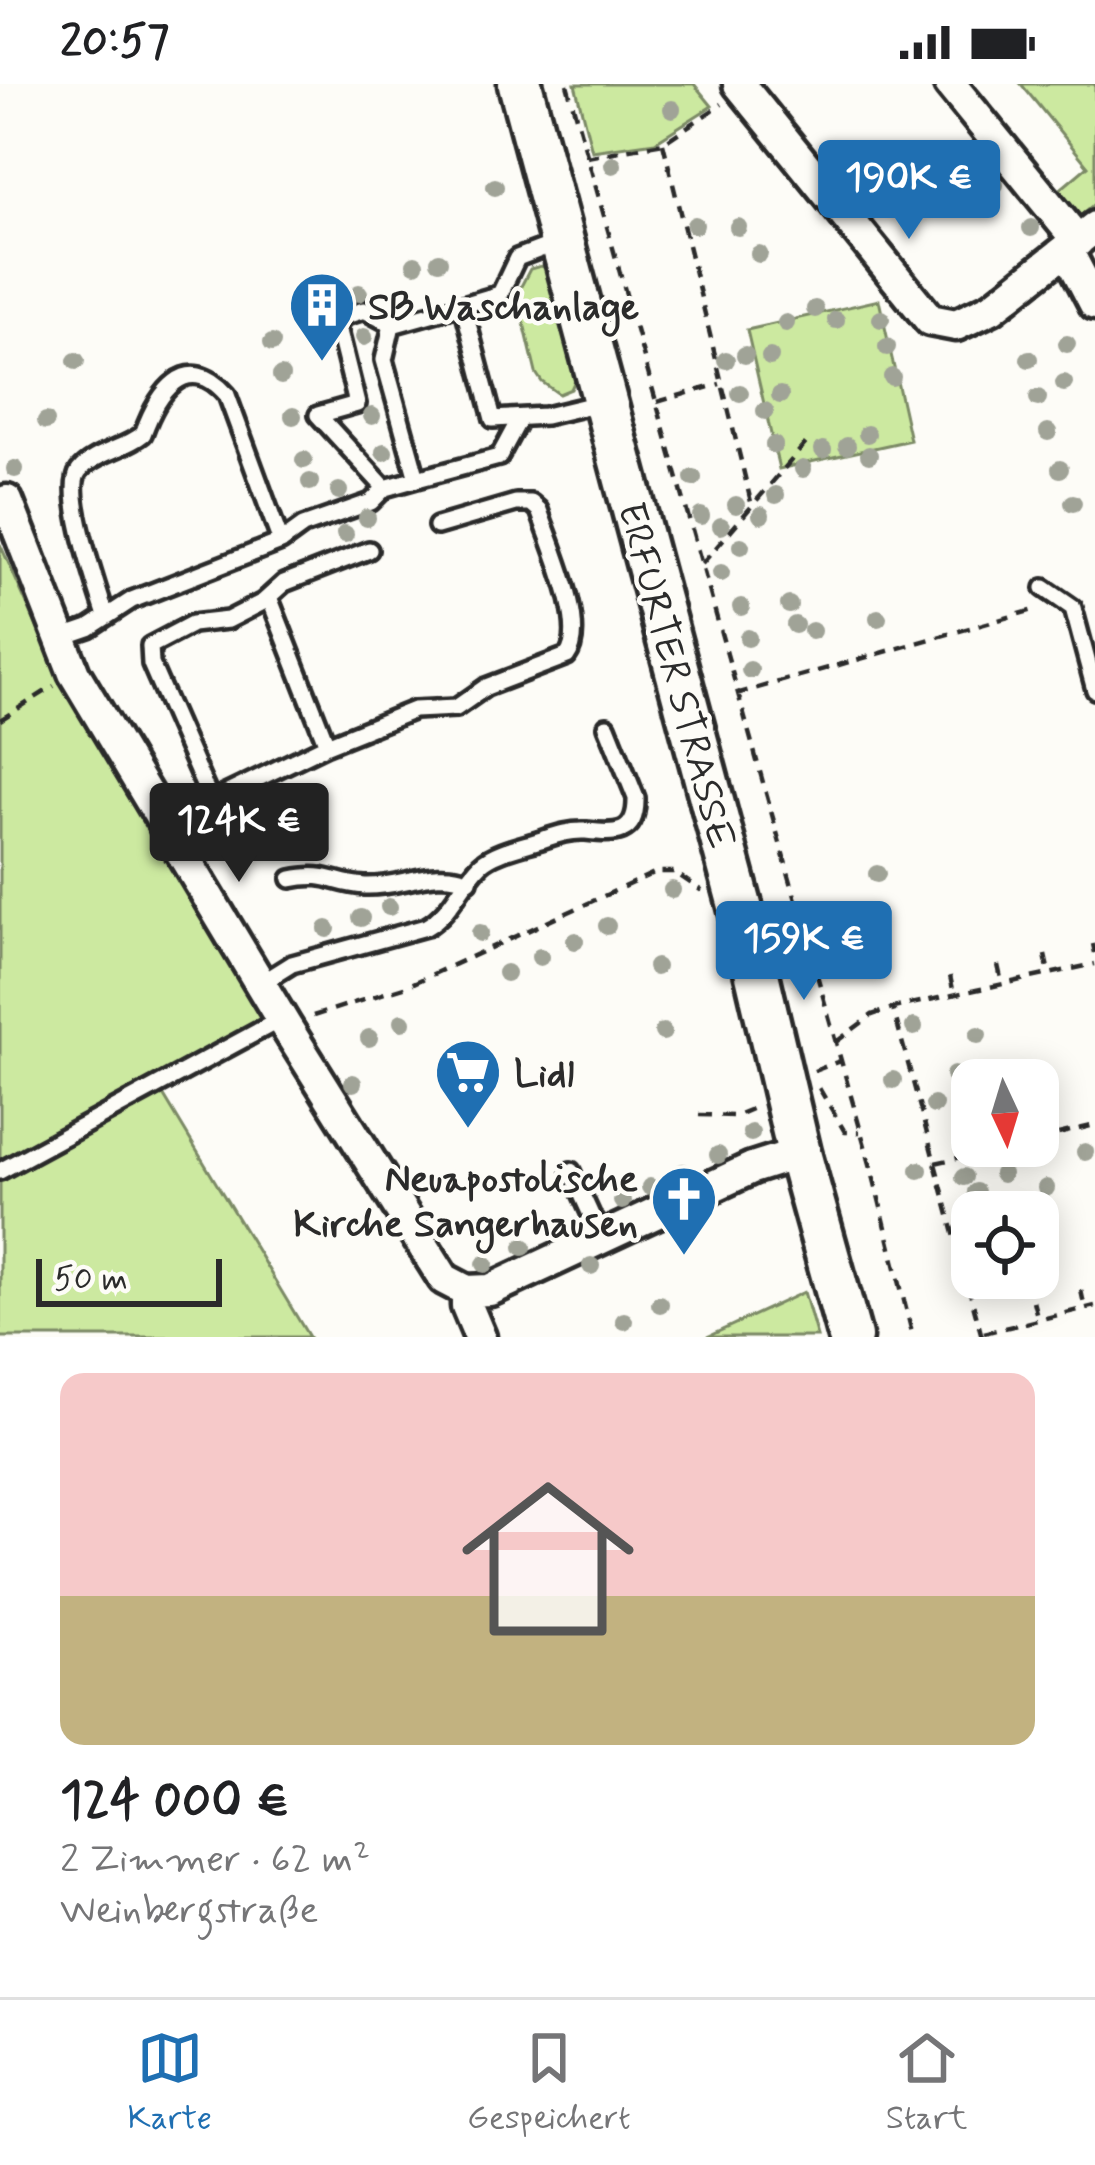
<!DOCTYPE html>
<html lang="de">
<meta charset="utf-8">
<style>
:root{--surface:#fff;--page:#f6f6f6;--text:#202124;--muted:#757577;--line:#e0e0e0;--accent:#1f6fb2}
body{margin:0;font-family:Mynerve,sans-serif;background:var(--page);color:var(--text);height:100vh;display:flex;flex-direction:column;font-size:45px;white-space:nowrap}
*{box-sizing:border-box;margin:0}
p{font-size:39px;color:var(--muted)}
.icon{flex:none;width:66px;height:66px;fill:none;stroke:currentColor;stroke-width:2;stroke-linecap:round;stroke-linejoin:round}
.map{position:relative;height:1253px;overflow:hidden}
.details{display:flex;flex-direction:column;background:var(--surface);flex:1}
.details>*{flex:none}
.needle{width:78px;rotate:176deg}
.fabs{position:absolute;left:951px;top:975px;display:grid;gap:24px}
.fabs a{display:grid;place-items:center;width:108px;height:108px;border-radius:24px;background:var(--surface);box-shadow:0 6px 30px #0003;font-size:60px}
.scale{position:absolute;left:36px;bottom:30px;width:186px;box-sizing:border-box;padding-left:12px;border:6px solid #2b2b2b;border-top:0;font-size:33px;line-height:42px;white-space:nowrap;color:#2b2b2b;-webkit-text-stroke:9px #fdfcf7;paint-order:stroke}
.price{position:absolute;translate:-50% -102px;padding:0 27px;border-radius:12px;background:var(--accent);color:#fff;font-size:39px;line-height:78px;filter:drop-shadow(0 3px 6px #0008)}
.price::after{content:'';position:absolute;left:50%;top:72px;width:36px;height:27px;margin-left:-18px;background:inherit;clip-path:polygon(0 0,100% 0,50% 100%)}
.price.on{background:#222;color:#fff}
ul{padding:0;list-style:none}
li{display:grid;align-content:center;gap:24px;height:636px;padding:0 60px}
li+li{border-top:3px solid var(--line)}
li span{display:grid;place-items:center;height:372px;border-radius:24px;color:#555}
li>.icon{margin-inline-start:auto}
span .icon{width:216px;height:216px;fill:#fffc;stroke-width:1}
li b{font-size:51px}
.status{display:flex;justify-content:space-between;align-items:center;height:84px;padding:0 60px;background:var(--surface);direction:ltr}
.status svg{height:33px;fill:currentColor}
.tab-bar{display:flex;justify-content:space-around;align-items:center;height:168px;border-top:3px solid var(--line);background:var(--surface);font-size:33px;color:var(--muted)}
.tab-bar a{display:grid;justify-items:center;gap:6px}
.tab-bar .on{color:var(--accent)}
.map>svg:first-child{display:block}
.green{fill:#cce9a0;stroke:#7c8a66;stroke-width:3}
.lines{fill:none;stroke-linecap:round;stroke-linejoin:round}
.service-casing{stroke:#2b2b2b;stroke-width:24}
.minor-casing{stroke:#2b2b2b;stroke-width:39}
.secondary-casing{stroke:#2b2b2b;stroke-width:51}
.path{stroke:#2b2b2b;stroke-width:4.5;stroke-dasharray:12 9;stroke-linecap:butt}
.service{stroke:#fdfcf7;stroke-width:15}
.minor{stroke:#fdfcf7;stroke-width:30}
.secondary{stroke:#fdfcf7;stroke-width:42}
.tree{fill:#a0a397}
.labels{text-anchor:middle;stroke-width:9;stroke-linejoin:round;paint-order:stroke}
.poi-label{font-size:39px;font-weight:bold;fill:#2b2b2b;stroke:#fdfcf7;text-anchor:start}
.street-label{font-size:39px;fill:#2b2b2b;stroke:#fdfcf7}
</style>
<div class="status"><b>20:57</b><svg viewBox="0 0 49 12"><path d="M0 12V9h3v3zM5 12V6h3v6zM10 12V3h3v9zM15 12V0h3v12zM26 1h20v11H26zM47 4h2v5h-2z"/></svg></div>
<div class="map">
<svg width="1095" height="1253" viewBox="0 0 1095 1253">
<rect width="100%" height="100%" fill="#fdfcf7"/>
<filter id="ink" filterUnits="userSpaceOnUse"><feTurbulence type="fractalNoise" baseFrequency=".00833" numOctaves="2"/><feDisplacementMap in="SourceGraphic" scale="24" xChannelSelector="R" yChannelSelector="G"/><feConvolveMatrix kernelMatrix="1 2 1 2 8 2 1 2 1" color-interpolation-filters="sRGB"/></filter>
<g filter="url(#ink)">
<path class="green" d="M575 0H694L712 22 655 58 592 67Z
M1021 0H1095V119L1078 134 1050 114 1088 82Z
M541 182 549 186 579 287 571 305 559 310 542 298 536 289 517 210 530 185Z
M879 216 910 356 779 385 747 246Z
M0 460 55 583 265 932 153 994 309 1253H0Z
M804 1208 817 1253H707Z"/>
<g class="lines">
<g class="service-casing">
<path id="service" d="M559 158 517 174 500 210 463 221 493 335 545 332 604 318
M463 221 392 241 384 276 417 395 499 373 520 334
M392 241 364 226 336 235 357 320 318 331 385 404 417 395
M1044 504 1073 524 1095 606
M269 513 327 661
M106 532C98 506 63 408 79 387 93 369 125 365 143 350 157 311 186 264 227 311L281 458
M60 554 89 544 132 516 281 458 303 442 371 418 385 404
M211 717 151 580 150 562 192 540 228 536 263 518 284 499 369 466
M169 748 211 717 327 661 414 626 456 624 486 603 567 572C589 544 550 459 539 426L531 419H516L437 442
M291 795C328 787 332 800 365 802 400 804 435 782 469 797
M260 900 292 880 426 843C452 828 460 801 481 780 495 767 523 762 541 756 556 751 570 746 586 747 615 750 637 752 636 714L607 642
M0 1087 281 935
M571 1087 602 1155"/>
</g>
<g class="minor-casing">
<path id="minor" d="M739 0 930 236 956 241 992 224 1095 143
M950 0 1078 157
M1067 166 1095 220
M7 417 74 589 285 941 444 1195 467 1207 490 1206 752 1084 799 1069
M467 1207V1222L480 1253"/>
</g>
<g class="secondary-casing">
<path id="secondary" d="M520 0 747 848 799 1069 850 1253"/>
</g>
<path class="path" d="M567 0 872 1087 913 1253
M663 59 752 422
M587 73 663 59 722 20
M657 318 720 300
M702 480 806 359
M736 610 1037 525
M0 636 54 602
M1093 860 1095 869
M1045 871 1049 889
M998 881 1002 899
M950 892 954 910
M313 932 407 902 656 788H674L702 807
M836 958 872 931 893 924
M814 987 840 977
M819 1004 845 1048H860
M699 1031 735 1032 754 1024
M1038 1055 1095 1041
M935 1079 1010 1062
M1081 1206 1085 1225
M1033 1217 1038 1236
M984 1249 1095 1222
M982 1253 893 924 1095 880"/>
<use href="#service" class="service"/>
<use href="#minor" class="minor"/>
<use href="#secondary" class="secondary"/>
</g>
<g class="tree">
<circle cx="672" cy="25" r="9"/>
<circle cx="973" cy="74" r="9"/>
<circle cx="613" cy="81" r="9"/>
<circle cx="995" cy="101" r="9"/>
<circle cx="495" cy="103" r="9"/>
<circle cx="695" cy="141" r="9"/>
<circle cx="738" cy="143" r="9"/>
<circle cx="1031" cy="144" r="9"/>
<circle cx="759" cy="170" r="9"/>
<circle cx="439" cy="177" r="9"/>
<circle cx="415" cy="180" r="9"/>
<circle cx="359" cy="209" r="9"/>
<circle cx="337" cy="218" r="9"/>
<circle cx="815" cy="225" r="9"/>
<circle cx="881" cy="235" r="9"/>
<circle cx="836" cy="236" r="9"/>
<circle cx="786" cy="239" r="9"/>
<circle cx="364" cy="253" r="9"/>
<circle cx="272" cy="259" r="9"/>
<circle cx="1067" cy="260" r="9"/>
<circle cx="887" cy="263" r="9"/>
<circle cx="745" cy="271" r="9"/>
<circle cx="770" cy="273" r="9"/>
<circle cx="1029" cy="275" r="9"/>
<circle cx="726" cy="276" r="9"/>
<circle cx="76" cy="277" r="9"/>
<circle cx="281" cy="292" r="9"/>
<circle cx="892" cy="293" r="9"/>
<circle cx="1064" cy="299" r="9"/>
<circle cx="740" cy="309" r="9"/>
<circle cx="780" cy="311" r="9"/>
<circle cx="1038" cy="314" r="9"/>
<circle cx="765" cy="327" r="9"/>
<circle cx="293" cy="332" r="9"/>
<circle cx="372" cy="332" r="9"/>
<circle cx="46" cy="337" r="9"/>
<circle cx="1048" cy="348" r="9"/>
<circle cx="867" cy="350" r="9"/>
<circle cx="774" cy="361" r="9"/>
<circle cx="847" cy="362" r="9"/>
<circle cx="823" cy="366" r="9"/>
<circle cx="384" cy="368" r="9"/>
<circle cx="869" cy="371" r="9"/>
<circle cx="304" cy="376" r="9"/>
<circle cx="15" cy="385" r="9"/>
<circle cx="803" cy="385" r="9"/>
<circle cx="1060" cy="385" r="9"/>
<circle cx="693" cy="394" r="9"/>
<circle cx="310" cy="398" r="9"/>
<circle cx="339" cy="407" r="9"/>
<circle cx="776" cy="411" r="9"/>
<circle cx="1073" cy="419" r="9"/>
<circle cx="736" cy="421" r="9"/>
<circle cx="761" cy="431" r="9"/>
<circle cx="701" cy="432" r="9"/>
<circle cx="367" cy="434" r="9"/>
<circle cx="721" cy="442" r="9"/>
<circle cx="345" cy="450" r="9"/>
<circle cx="741" cy="462" r="9"/>
<circle cx="721" cy="489" r="9"/>
<circle cx="789" cy="521" r="9"/>
<circle cx="741" cy="523" r="9"/>
<circle cx="878" cy="534" r="9"/>
<circle cx="795" cy="541" r="9"/>
<circle cx="812" cy="547" r="9"/>
<circle cx="748" cy="554" r="9"/>
<circle cx="750" cy="586" r="9"/>
<circle cx="877" cy="790" r="9"/>
<circle cx="672" cy="806" r="9"/>
<circle cx="389" cy="823" r="9"/>
<circle cx="361" cy="834" r="9"/>
<circle cx="607" cy="842" r="9"/>
<circle cx="327" cy="845" r="9"/>
<circle cx="480" cy="849" r="9"/>
<circle cx="575" cy="857" r="9"/>
<circle cx="540" cy="873" r="9"/>
<circle cx="656" cy="883" r="9"/>
<circle cx="506" cy="889" r="9"/>
<circle cx="402" cy="938" r="9"/>
<circle cx="914" cy="943" r="9"/>
<circle cx="663" cy="948" r="9"/>
<circle cx="978" cy="951" r="9"/>
<circle cx="369" cy="954" r="9"/>
<circle cx="954" cy="991" r="9"/>
<circle cx="893" cy="996" r="9"/>
<circle cx="353" cy="999" r="9"/>
<circle cx="934" cy="1021" r="9"/>
<circle cx="751" cy="1049" r="9"/>
<circle cx="1085" cy="1068" r="9"/>
<circle cx="718" cy="1071" r="9"/>
<circle cx="919" cy="1086" r="9"/>
<circle cx="683" cy="1088" r="9"/>
<circle cx="1002" cy="1090" r="9"/>
<circle cx="964" cy="1093" r="9"/>
<circle cx="650" cy="1103" r="9"/>
<circle cx="1046" cy="1104" r="9"/>
<circle cx="976" cy="1108" r="9"/>
<circle cx="622" cy="1117" r="9"/>
<circle cx="684" cy="1142" r="9"/>
<circle cx="562" cy="1144" r="9"/>
<circle cx="523" cy="1163" r="9"/>
<circle cx="485" cy="1180" r="9"/>
<circle cx="591" cy="1182" r="9"/>
<circle cx="660" cy="1220" r="9"/>
<circle cx="624" cy="1237" r="9"/>
</g>
</g>
<defs>
<g id="building-pin" transform="scale(3.45)"><path d="M0 17L-7.5 6A9.5 9.5 0 1 1 7.5 6Z" fill="#1f6fb2" stroke="#fdfcf7"/><path d="M-4-6H4V6H1V3H-1V6H-4ZM-2.5-4.3h1.7v1.8h-1.7ZM.8-4.3h1.7v1.8H.8ZM-2.5-1h1.7V.8h-1.7ZM.8-1h1.7V.8H.8Z" fill="#fff"/></g>
<g id="supermarket-pin" transform="scale(3.45)"><path d="M0 17L-7.5 6A9.5 9.5 0 1 1 7.5 6Z" fill="#1f6fb2" stroke="#fdfcf7"/><path d="M-6-5.5h2.5l.6 2H6L4.5 2H-2.5L-4.4-4H-6ZM-1.5 3.2a1.3 1.3 0 1 0 .1 0ZM3 3.2a1.3 1.3 0 1 0 .1 0Z" fill="#fff"/></g>
<g id="church-pin" transform="scale(3.45)"><path d="M0 17L-7.5 6A9.5 9.5 0 1 1 7.5 6Z" fill="#1f6fb2" stroke="#fdfcf7"/><path d="M-1.2-6h2.4v3.5h3.3v2.4h-3.3V6h-2.4V-.1h-3.3v-2.4h3.3Z" fill="#fff"/></g>
</defs>
<g fill-rule="evenodd">
<use href="#building-pin" x="322" y="221"/>
<use href="#supermarket-pin" x="468" y="988"/>
<use href="#church-pin" x="684" y="1115"/>
</g>
<g class="labels">
<g class="poi-label">
<text x="368" y="235">SB Waschanlage</text>
<text x="514" y="1002">Lidl</text>
<text x="638" y="1107" text-anchor="end">Neuapostolische<tspan x="638" dy="45">Kirche Sangerhausen</tspan></text>
</g>
<g class="street-label">
<text transform="translate(678 591) rotate(75)" y="14">ERFURTER STRASSE</text>
</g>
</g>
</svg>
<div class="fabs">
<a><svg class="needle" viewBox="-14 -14 28 28"><path d="M0-13l5 13h-10z" fill="#e53935"/><path d="M0 13l5-13h-10z" fill="#757577"/></svg></a>
<a><svg class="icon" aria-label="locate" viewBox="0 0 24 24"><circle cx="12" cy="12" r="6"/><path d="M12 2v4M12 18v4M2 12h4M18 12h4"/></svg></a>
</div>
<div class="scale">50 m</div>
<b class="price" style="left:909px;top:158px">190K €</b>
<b class="price on" style="left:239px;top:801px">124K €</b>
<b class="price" style="left:804px;top:919px">159K €</b>
</div>
<section class="details">
<ul>
<li><span style="background:linear-gradient(#f6c9c9 60%,#c2b280 0)"><svg class="icon" aria-label="home" viewBox="0 0 24 24"><path d="M3 11l9-7 9 7M6 9v11h12V9"/></svg></span><div><b>124 000 €</b><p>2 Zimmer · 62 m²</p><p>Weinbergstraße</p></div></li>
</ul>
</section>
<nav class="tab-bar">
<a class="on"><svg class="icon" aria-label="map" viewBox="0 0 24 24"><path d="M3 6l6-2 6 2 6-2v14l-6 2-6-2-6 2zM9 4v14M15 6v14"/></svg>Karte</a>
<a><svg class="icon" aria-label="saved" viewBox="0 0 24 24"><path d="M7 4h10v16l-5-4-5 4z"/></svg>Gespeichert</a>
<a><svg class="icon" aria-label="home" viewBox="0 0 24 24"><path d="M3 11l9-7 9 7M6 9v11h12V9"/></svg>Start</a>
</nav>
